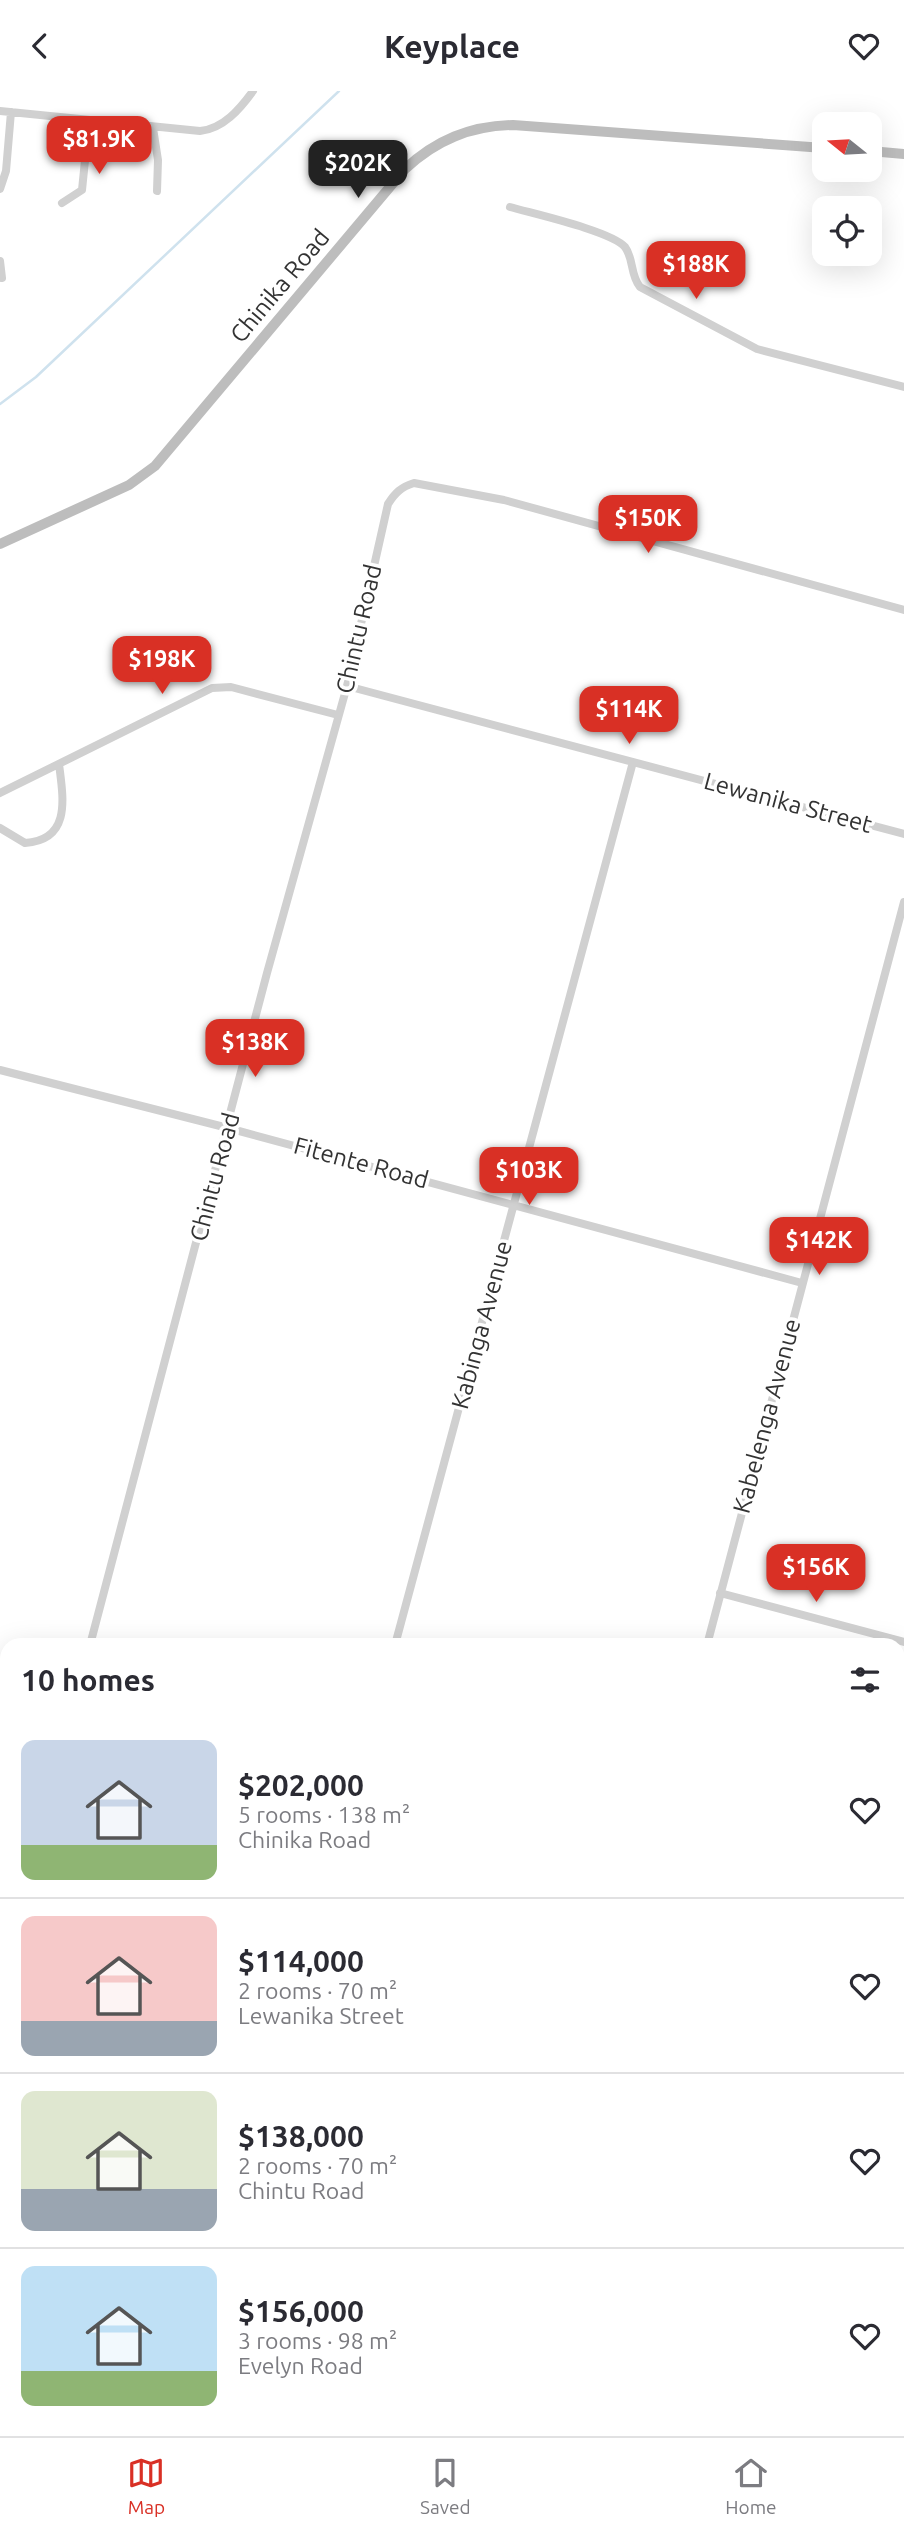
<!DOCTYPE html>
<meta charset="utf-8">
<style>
:root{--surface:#fff;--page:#f2f2f3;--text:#2b2b33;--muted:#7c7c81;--line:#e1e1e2;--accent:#d93025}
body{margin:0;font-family:Ubuntu,sans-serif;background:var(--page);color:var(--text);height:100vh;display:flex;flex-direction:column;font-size:26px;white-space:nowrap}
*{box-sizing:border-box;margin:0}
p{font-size:23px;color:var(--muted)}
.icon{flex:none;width:38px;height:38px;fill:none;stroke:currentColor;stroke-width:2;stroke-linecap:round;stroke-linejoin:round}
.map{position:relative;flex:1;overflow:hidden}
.details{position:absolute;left:0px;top:1547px;width:905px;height:798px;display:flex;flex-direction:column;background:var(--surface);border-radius:21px 21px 0 0;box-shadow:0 7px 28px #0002}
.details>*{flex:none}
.needle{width:46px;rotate:288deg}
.buttons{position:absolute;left:812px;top:21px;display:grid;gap:14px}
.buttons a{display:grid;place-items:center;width:70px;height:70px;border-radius:14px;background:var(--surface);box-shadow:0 7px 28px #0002;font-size:35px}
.price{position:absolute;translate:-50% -60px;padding:0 16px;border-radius:14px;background:var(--accent);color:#fff;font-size:23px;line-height:46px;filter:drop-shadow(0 2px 4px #0008)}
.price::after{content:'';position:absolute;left:50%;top:42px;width:21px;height:16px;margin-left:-10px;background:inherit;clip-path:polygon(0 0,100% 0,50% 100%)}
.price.current{background:#222;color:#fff}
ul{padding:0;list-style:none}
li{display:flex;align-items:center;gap:21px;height:175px;padding:0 21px}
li+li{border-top:2px solid var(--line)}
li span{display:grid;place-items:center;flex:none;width:196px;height:140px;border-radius:14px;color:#555}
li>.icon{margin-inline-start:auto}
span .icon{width:84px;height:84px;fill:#fffc;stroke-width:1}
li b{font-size:30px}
h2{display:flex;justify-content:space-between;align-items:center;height:84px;padding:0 21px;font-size:30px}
header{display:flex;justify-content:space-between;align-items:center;height:91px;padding:0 21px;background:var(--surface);font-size:32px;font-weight:600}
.menu{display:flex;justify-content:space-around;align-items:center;height:98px;border-top:2px solid var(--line);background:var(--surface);font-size:19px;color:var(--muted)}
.menu a{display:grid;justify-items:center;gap:4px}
.menu .current{color:var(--accent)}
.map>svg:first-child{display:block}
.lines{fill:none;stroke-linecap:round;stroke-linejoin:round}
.stream{stroke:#cfe2ee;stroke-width:2.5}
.minor{stroke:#d0d0d0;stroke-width:8}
.secondary{stroke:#bdbdbd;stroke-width:10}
.labels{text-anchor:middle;stroke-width:7;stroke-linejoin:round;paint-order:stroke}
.street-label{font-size:24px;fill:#333;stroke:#fff}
</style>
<header><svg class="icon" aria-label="back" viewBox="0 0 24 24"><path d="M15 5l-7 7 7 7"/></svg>Keyplace<svg class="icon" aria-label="heart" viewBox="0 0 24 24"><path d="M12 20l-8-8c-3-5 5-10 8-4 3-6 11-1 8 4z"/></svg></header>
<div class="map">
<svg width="904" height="2345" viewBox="0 0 904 2345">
<rect width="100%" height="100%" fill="#fff"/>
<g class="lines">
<path class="stream" d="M0 313 36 286 339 0"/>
<path class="minor" d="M0 20 200 40C223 38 240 18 253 0
M153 37 158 69 157 100
M0 98 6 80 11 21
M62 112 82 99 89 30
M510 116C534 123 611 140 625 156 634 168 630 184 640 196L757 258 904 296
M0 170 2 187
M347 595 904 743
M0 702 212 597 231 596 338 624
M0 737 25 752C72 749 63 706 59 673
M0 979 228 1037 802 1192
M720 1502 904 1551
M90 1554 267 882 347 595 388 413C395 402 401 396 414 392L504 409 904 519
M395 1554 633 671
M707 1554 904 811
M898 1643 904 1620
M0 1674 7 1675
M0 1888 7 1862
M898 2037 904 2039
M898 2259 904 2261
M585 2338 611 2345
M183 2345 185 2338
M494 2345 496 2338
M802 2345 804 2338"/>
<path class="secondary" d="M870 60 904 63
M0 453 129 394 155 375 405 78C436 49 470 35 513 34L824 57"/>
</g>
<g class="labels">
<g class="street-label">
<text transform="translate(280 195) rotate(-50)" y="8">Chinika Road</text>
<text transform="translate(359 538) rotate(-77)" y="8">Chintu Road</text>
<text transform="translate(788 712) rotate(15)" y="8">Lewanika Street</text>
<text transform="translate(361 1072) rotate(15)" y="8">Fitente Road</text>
<text transform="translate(215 1086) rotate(-75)" y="8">Chintu Road</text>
<text transform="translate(482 1234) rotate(-75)" y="8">Kabinga Avenue</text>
<text transform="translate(767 1325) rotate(-75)" y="8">Kabelenga Avenue</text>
</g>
</g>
</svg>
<div class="buttons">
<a><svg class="needle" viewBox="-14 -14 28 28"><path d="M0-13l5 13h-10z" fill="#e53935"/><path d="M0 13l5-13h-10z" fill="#7c7c81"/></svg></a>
<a><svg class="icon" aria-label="locate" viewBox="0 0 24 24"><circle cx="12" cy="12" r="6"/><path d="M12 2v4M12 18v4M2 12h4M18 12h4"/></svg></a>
</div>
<b class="price" style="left:99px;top:85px">$81.9K</b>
<b class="price current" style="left:358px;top:109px">$202K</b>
<b class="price" style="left:696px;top:210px">$188K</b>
<b class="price" style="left:648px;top:464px">$150K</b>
<b class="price" style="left:162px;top:605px">$198K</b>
<b class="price" style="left:629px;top:655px">$114K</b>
<b class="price" style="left:255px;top:988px">$138K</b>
<b class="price" style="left:529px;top:1116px">$103K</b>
<b class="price" style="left:819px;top:1186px">$142K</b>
<b class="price" style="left:816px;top:1513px">$156K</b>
<section class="details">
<h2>10 homes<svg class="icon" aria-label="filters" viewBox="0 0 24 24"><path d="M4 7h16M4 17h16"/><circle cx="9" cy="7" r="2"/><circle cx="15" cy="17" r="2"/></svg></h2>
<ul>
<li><span style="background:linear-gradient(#c9d6e8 75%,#8fb573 0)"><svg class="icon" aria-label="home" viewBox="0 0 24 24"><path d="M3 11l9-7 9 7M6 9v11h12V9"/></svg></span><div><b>$202,000</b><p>5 rooms · 138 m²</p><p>Chinika Road</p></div><svg class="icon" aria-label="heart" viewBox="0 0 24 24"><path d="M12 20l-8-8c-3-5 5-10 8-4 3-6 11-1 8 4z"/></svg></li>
<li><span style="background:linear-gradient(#f6c9c9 75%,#9aa5b1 0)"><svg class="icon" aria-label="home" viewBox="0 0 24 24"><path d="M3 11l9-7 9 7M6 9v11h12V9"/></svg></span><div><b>$114,000</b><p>2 rooms · 70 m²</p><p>Lewanika Street</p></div><svg class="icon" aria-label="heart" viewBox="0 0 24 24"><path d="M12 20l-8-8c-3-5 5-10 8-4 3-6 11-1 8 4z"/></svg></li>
<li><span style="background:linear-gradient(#dfe7d0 70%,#9aa5b1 0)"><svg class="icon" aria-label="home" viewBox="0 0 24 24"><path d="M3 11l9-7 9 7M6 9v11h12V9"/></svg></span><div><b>$138,000</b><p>2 rooms · 70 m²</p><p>Chintu Road</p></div><svg class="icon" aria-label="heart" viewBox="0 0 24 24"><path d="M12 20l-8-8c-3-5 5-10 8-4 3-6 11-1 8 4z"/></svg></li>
<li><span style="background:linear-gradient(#bfe0f5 75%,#8fb573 0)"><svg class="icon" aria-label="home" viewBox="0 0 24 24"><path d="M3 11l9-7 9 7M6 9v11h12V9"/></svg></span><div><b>$156,000</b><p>3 rooms · 98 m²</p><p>Evelyn Road</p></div><svg class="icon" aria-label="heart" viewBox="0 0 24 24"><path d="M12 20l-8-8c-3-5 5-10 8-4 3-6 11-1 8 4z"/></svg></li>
</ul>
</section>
</div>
<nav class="menu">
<a class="current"><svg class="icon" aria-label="map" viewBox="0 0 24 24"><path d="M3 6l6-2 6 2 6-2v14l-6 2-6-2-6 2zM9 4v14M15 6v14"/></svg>Map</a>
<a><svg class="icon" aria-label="saved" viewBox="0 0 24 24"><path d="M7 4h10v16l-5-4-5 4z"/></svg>Saved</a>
<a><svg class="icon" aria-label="home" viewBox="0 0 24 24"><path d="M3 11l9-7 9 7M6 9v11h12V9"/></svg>Home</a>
</nav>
